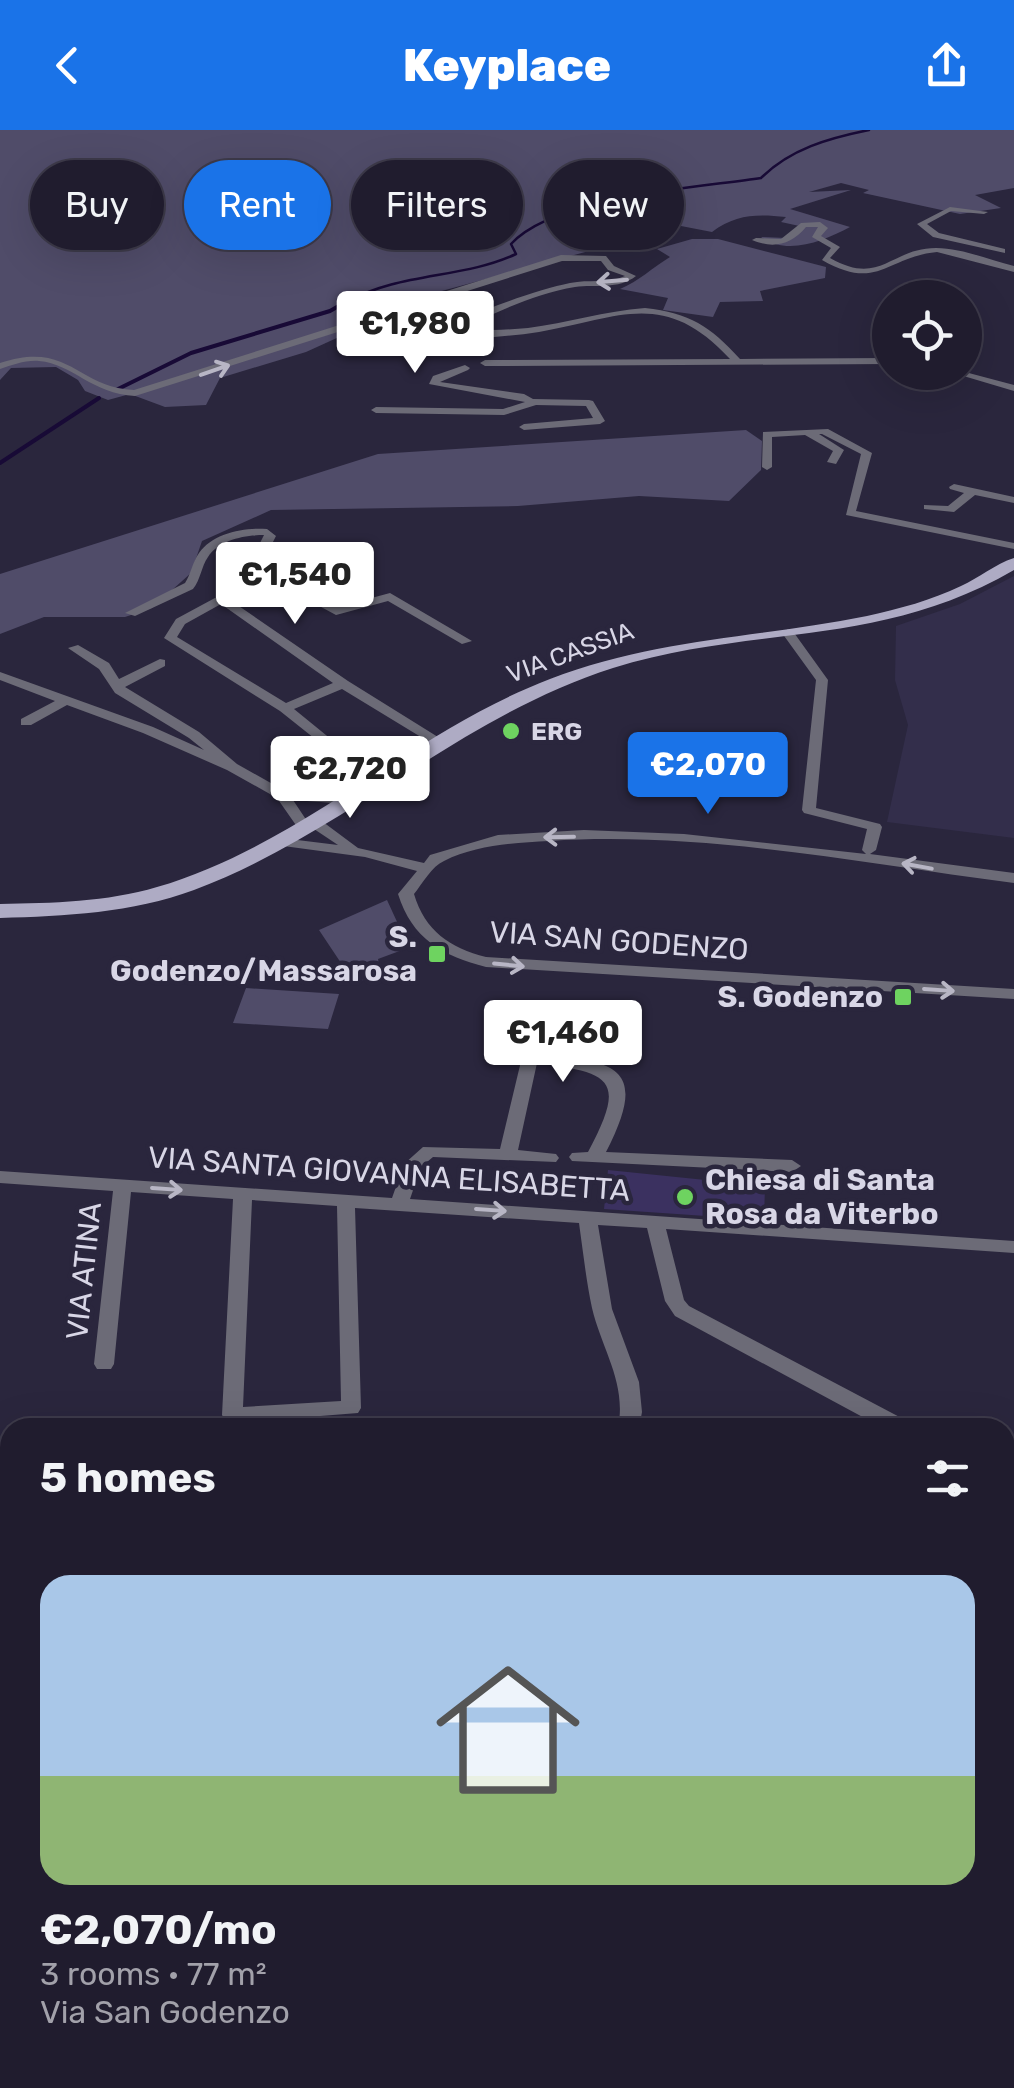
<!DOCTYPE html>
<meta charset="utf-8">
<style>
:root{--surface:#201c2e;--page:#282536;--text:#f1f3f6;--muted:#a2a1aa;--line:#3d3a4a;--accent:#1a73e8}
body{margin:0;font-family:Rubik,sans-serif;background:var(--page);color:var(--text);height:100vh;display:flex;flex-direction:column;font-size:38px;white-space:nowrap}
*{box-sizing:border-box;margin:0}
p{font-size:32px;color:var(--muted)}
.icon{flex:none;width:55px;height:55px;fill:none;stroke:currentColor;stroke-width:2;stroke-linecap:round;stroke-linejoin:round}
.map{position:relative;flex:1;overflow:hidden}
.side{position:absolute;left:0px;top:1288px;width:1015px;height:672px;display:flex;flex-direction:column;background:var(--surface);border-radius:30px 30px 0 0;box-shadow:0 10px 40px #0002,0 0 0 2px var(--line)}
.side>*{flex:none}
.guide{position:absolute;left:30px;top:30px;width:955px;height:90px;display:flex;gap:20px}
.fabs{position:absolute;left:872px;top:150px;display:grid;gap:20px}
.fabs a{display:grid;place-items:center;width:110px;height:110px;border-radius:50%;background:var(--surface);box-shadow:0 10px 40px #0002,0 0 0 2px var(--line);font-size:50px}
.price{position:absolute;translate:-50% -85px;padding:0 22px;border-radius:10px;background:#fff;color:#222;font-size:32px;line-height:65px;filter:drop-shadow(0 2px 5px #0008)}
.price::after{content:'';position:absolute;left:50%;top:60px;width:30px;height:22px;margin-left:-15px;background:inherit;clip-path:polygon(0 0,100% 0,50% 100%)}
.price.on{background:var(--accent);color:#fff}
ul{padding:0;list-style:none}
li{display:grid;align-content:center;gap:20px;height:530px;padding:0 40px}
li+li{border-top:2px solid var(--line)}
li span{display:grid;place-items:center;height:310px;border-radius:30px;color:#555}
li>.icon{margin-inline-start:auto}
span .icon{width:180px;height:180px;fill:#fffc;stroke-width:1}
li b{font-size:42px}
h2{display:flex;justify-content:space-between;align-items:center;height:120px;padding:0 40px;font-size:42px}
.pill{padding:0 35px;border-radius:45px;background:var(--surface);box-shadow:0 10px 40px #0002,0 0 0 2px var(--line);font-size:35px;line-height:90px}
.pill.on{background:var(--accent);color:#fff}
header{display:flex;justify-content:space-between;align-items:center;height:130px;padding:0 40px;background:var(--accent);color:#fff;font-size:45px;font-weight:800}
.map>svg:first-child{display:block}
.built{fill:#332e4b}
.green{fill:#504c69}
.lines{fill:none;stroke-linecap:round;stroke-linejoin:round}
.stream-far1{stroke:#180a36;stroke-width:2.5}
.stream{stroke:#180a36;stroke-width:4}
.building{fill:#3b3160}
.minor{fill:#6c6b77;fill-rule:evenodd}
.primary{fill:#aeabc4;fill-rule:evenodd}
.oneway{stroke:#b8b6c5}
.poi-dot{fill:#6ed360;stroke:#2a263d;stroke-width:4}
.labels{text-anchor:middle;stroke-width:9;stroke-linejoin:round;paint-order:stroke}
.far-street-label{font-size:25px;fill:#d8d6e6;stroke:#2a263d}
.far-poi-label{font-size:25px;font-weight:bold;fill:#d8d6e6;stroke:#2a263d;text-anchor:start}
.poi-label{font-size:30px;font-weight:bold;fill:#d8d6e6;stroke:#2a263d;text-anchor:end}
.street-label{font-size:30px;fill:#d8d6e6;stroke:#2a263d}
</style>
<header><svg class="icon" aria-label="back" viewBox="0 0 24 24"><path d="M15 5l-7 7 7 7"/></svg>Keyplace<svg class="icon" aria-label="share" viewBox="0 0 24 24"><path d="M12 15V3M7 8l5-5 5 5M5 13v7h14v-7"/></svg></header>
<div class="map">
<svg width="1014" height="1958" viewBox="0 0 1014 1958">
<rect width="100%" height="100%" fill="#2a263d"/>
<path class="built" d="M1014 446V708L887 692 908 595 895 550 896 496 960 474Z"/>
<path class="green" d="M0 0H1014V58L975 65 1001 78 960 84 863 63 869 60 841 53 809 62 851 60 790 79 850 97C824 111 787 126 761 107L786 108 804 97 781 92 786 87C757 84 736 84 712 102L681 96 379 178 365 183 339 207 306 222 220 248 206 275 165 277 130 264 108 270 85 261 78 250 56 237 11 238 0 250Z
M692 109H718L826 137 825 148 760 161 763 171 720 172 713 187 663 180 668 168 620 159C639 151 652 138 670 127L657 119Z
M746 300 762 311 761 340 729 371 639 366 518 376 271 380 202 411 191 443 152 478 125 487H44L0 504V444L378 324Z
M387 770 404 807 413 816 378 829 382 849 353 851 319 800Z
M246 858 339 864 328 899 233 893Z"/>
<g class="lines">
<path class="stream-far1" d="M347 172C400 142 463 149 516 124L511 114C556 66 695 58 761 48 790 19 829 8 869 0"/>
<path class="stream" d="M116 260 191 223 330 181 351 169
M0 333 99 268"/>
</g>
<path class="building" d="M608 1040 765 1056 764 1090 604 1079Z"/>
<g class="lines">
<path class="minor" d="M950 77 988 82 984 84 951 81 927 94 939 103 1005 119V123L933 107 917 94Z
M820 92 828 98 821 106 840 117 830 128C881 157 890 118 936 118 962 118 989 130 1014 136V142L937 122C886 127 878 162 822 130L831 118 812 107 818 97H806C791 115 773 119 752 110L756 108 781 109 801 93Z
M561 125 606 126 614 136 636 146C618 160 596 154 575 157 526 165 478 192 433 211L434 216H428L421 211C455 189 531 161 570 153 589 149 608 154 625 146L608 140 601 131H562L135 266C92 264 73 234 39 231 25 230 13 235 0 239V233C70 210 77 258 134 260Z
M645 178C690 183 710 196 740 229L890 228V234L485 236 480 233 485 230 730 229C664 158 620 188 539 202 508 207 477 207 447 213L442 210C467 198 501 201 528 198 567 193 605 181 645 178Z
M465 235 470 238 468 240 440 252 524 264 533 269 589 270 593 271 605 291 600 294 524 300 519 297 524 294 593 288 586 276 536 275 504 285 376 283 371 280 376 277 503 279 525 272 429 254 433 246Z
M950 242H965L1014 255V261Z
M828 299 872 323 856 381 1014 413V419L846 385 861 324 822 304H819L844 320 836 334 827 332 833 321 805 305 772 307V337L767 340 762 337 763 302Z
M954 354 1014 367V373L975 365 954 382 924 379V375L948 376 964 363 950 359 949 357Z
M267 399 276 406 250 457 241 463 285 449 338 477 390 463 472 511 462 514 388 471 336 485 284 457 233 472 348 551 446 612 439 616 434 615 342 559 294 579 348 623 332 646 355 670 348 674 293 670 307 691 319 689 358 718 424 733 430 725 498 705 584 700 684 704 866 724 862 720 867 699 804 683 802 680 816 550 782 503 788 499 792 500 828 550 816 678 880 694 882 697 876 720 870 724 1014 743V753C861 733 704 701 549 711 514 713 476 715 444 731 432 736 422 754 414 764 425 801 450 818 486 827L1014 859V869L486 837C443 826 412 809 398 764L417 741 365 727 276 715V709L281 708 338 715 311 697 310 701H300L277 668 227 640 143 603 67 575 31 595H21V589L55 571 0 550V542L153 597 204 620 189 608 115 563 99 539 68 518 78 515 109 533 119 549 160 529 165 530V536L125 557 199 602 237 634 285 661 335 665 318 647 334 624 280 581 164 508 176 489 239 455 264 405C245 405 219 410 208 427 201 437 201 449 193 459L135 486 125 483 185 453C191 444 192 433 199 423 213 403 244 397 267 399ZM221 474 333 553 286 573 177 507 185 494Z
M530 922C610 932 653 931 606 1022L792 1030 801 1036 792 1042 572 1031 569 1027 572 1023 588 1022C627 949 612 943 537 933L518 1020 556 1024 559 1028 556 1032 433 1027 421 1037 410 1069 1014 1111V1123L666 1099 684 1170 689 1176 909 1292 912 1298H883L675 1186 665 1171 647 1098 598 1095 612 1179 639 1252 642 1282 639 1298H618C627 1253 602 1220 592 1178 586 1150 583 1121 579 1093L355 1078 361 1278 358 1283 232 1293 225 1290 222 1285 233 1069 131 1062 114 1234 111 1239H97L94 1234 113 1061 0 1053V1041L392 1068 404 1034 423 1017 500 1019 522 927ZM252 1070 337 1076 341 1271 243 1277Z
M1005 1381 1014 1385V1406L1005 1402Z
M0 1453 10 1456V1474L0 1471Z
M10 1848V1877L0 1881V1852Z"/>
<path class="primary" d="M1014 428V440C878 519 754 494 613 538 461 586 343 704 194 760 132 783 65 786 0 788V774C52 773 107 772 157 757 301 715 411 602 550 549 656 508 758 508 867 486 899 479 932 470 961 456 979 448 995 434 1014 428Z"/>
</g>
<defs><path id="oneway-shaft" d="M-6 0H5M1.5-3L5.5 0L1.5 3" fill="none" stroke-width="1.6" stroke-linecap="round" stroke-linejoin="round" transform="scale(2.5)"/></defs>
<g class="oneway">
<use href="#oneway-shaft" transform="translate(612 151) rotate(175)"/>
<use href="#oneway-shaft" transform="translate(215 240) rotate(-19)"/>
<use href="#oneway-shaft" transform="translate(559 707) rotate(179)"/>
<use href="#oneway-shaft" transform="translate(917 736) rotate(-170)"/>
<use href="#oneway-shaft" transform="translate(509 835) rotate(6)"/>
<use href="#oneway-shaft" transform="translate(939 860) rotate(4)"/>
<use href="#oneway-shaft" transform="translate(167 1059) rotate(4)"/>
<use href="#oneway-shaft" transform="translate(491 1080) rotate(4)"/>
</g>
<g class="poi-dot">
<circle cx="511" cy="601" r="10"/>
<rect x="427" y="814" width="20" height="20" rx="5"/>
<rect x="893" y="857" width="20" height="20" rx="5"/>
<circle cx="685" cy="1067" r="10"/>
</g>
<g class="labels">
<g class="far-street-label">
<text transform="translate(570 522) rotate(-20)" y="9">VIA CASSIA</text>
</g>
<g class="far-poi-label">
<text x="531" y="610">ERG</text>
</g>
<g class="poi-label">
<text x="417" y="817">S.<tspan x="417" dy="34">Godenzo/Massarosa</tspan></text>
<text x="883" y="877">S. Godenzo</text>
<text x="705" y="1060" text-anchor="start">Chiesa di Santa<tspan x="705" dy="34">Rosa da Viterbo</tspan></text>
</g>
<g class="street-label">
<text transform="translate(619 811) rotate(4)" y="10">VIA SAN GODENZO</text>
<text transform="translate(389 1044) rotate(4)" y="10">VIA SANTA GIOVANNA ELISABETTA</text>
<text transform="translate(84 1141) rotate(-84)" y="10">VIA ATINA</text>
</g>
</g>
</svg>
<div class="fabs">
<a><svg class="icon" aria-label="locate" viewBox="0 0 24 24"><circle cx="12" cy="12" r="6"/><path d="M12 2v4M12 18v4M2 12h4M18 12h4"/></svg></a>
</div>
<b class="price" style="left:415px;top:246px">€1,980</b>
<b class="price" style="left:295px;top:497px">€1,540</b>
<b class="price on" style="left:708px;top:687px">€2,070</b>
<b class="price" style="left:350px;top:691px">€2,720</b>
<b class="price" style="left:563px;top:955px">€1,460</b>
<div class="guide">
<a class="pill">Buy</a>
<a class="pill on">Rent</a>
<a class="pill">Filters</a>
<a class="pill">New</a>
</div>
<section class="side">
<h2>5 homes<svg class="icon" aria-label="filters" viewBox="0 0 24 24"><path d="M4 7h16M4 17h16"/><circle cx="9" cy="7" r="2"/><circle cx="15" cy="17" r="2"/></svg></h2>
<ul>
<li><span style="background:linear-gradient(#a9c7e8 65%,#8fb573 0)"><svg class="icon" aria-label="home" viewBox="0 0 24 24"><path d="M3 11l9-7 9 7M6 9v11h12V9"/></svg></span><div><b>€2,070/mo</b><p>3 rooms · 77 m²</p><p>Via San Godenzo</p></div></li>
</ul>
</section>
</div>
